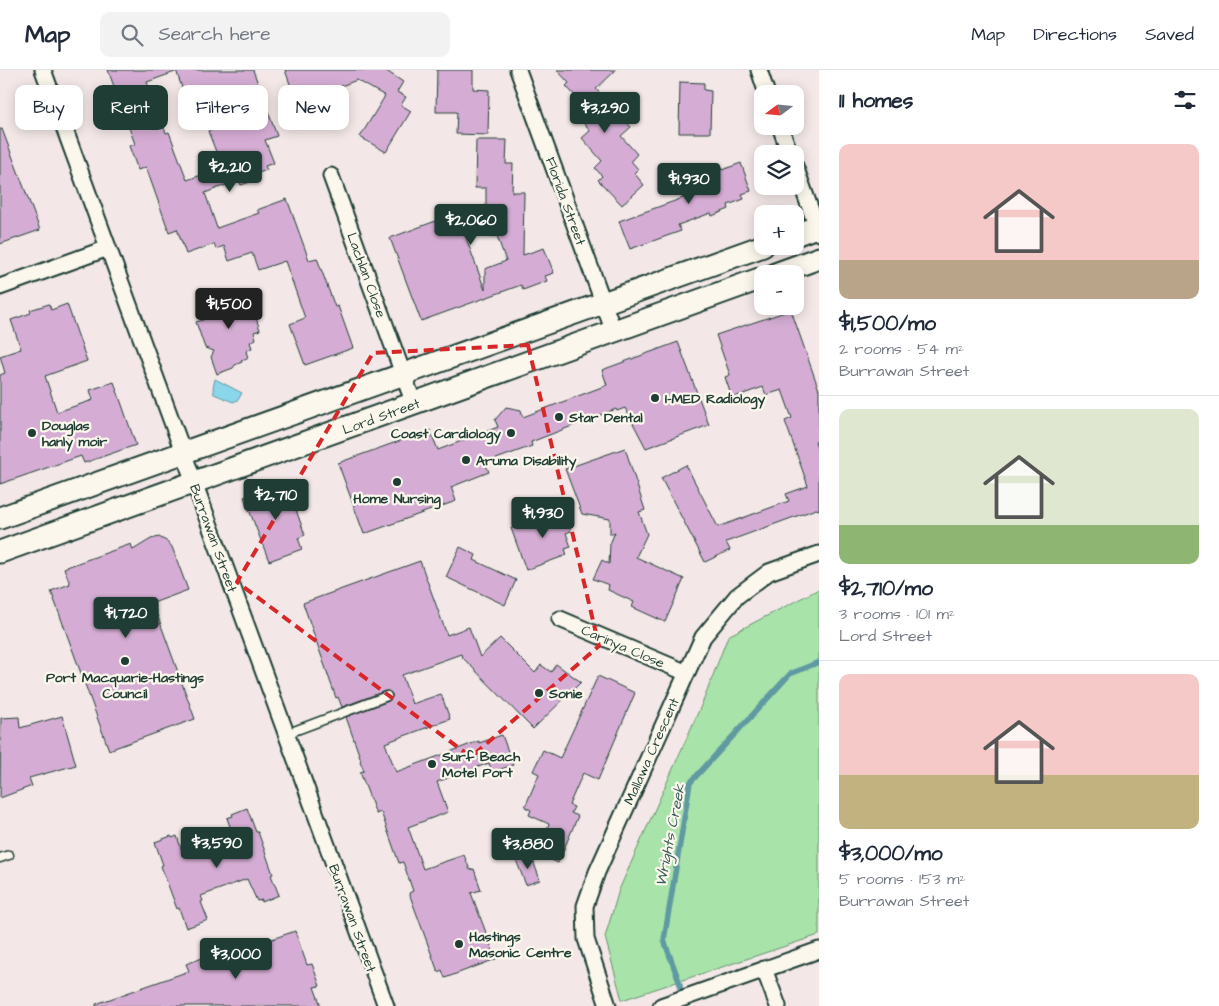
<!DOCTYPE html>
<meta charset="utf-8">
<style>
:root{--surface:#fff;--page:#f2f2f3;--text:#1f2937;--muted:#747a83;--line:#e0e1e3;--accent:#1f3d34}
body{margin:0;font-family:"Architects Daughter",sans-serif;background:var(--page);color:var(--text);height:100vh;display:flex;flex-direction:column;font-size:19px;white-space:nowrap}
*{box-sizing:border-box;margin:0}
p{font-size:16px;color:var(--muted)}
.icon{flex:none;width:28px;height:28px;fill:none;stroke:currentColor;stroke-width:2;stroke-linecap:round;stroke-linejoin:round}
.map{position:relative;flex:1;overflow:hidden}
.panel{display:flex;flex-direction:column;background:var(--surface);width:400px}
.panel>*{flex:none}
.top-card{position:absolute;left:15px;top:15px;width:475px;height:45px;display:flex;gap:10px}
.needle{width:32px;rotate:254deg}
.controls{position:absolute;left:754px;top:15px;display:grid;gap:10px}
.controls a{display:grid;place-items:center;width:50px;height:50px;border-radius:10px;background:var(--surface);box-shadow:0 2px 12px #0003;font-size:25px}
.price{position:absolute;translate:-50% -42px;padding:0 11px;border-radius:5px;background:var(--accent);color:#fff;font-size:16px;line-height:32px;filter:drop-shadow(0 1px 2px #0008)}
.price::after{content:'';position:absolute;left:50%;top:30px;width:15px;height:11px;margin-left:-8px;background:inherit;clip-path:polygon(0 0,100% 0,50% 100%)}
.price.current{background:#222;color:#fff}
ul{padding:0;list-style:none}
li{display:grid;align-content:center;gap:10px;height:265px;padding:0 20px}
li+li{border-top:1px solid var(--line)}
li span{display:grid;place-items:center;height:155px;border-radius:10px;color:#555}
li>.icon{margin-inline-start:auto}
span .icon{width:90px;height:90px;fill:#fffc;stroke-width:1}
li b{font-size:21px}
h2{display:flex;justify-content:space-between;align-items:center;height:60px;padding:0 20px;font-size:21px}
.chip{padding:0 18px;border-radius:10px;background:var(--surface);box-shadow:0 2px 12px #0003;font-size:18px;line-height:45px}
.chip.current{background:var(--accent);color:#fff}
header{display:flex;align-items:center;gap:30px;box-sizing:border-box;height:70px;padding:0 25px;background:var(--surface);border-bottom:1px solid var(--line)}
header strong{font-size:24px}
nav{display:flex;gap:28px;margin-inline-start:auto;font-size:18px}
.search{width:350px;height:45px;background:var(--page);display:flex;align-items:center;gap:12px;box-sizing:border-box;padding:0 18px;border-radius:10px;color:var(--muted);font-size:19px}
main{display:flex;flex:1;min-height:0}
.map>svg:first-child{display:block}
.green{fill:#a8e3a9;stroke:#64906e}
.water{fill:#8ad6eb;stroke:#5f99a2}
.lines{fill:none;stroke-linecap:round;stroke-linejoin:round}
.stream{stroke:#5f99a2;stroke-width:5.5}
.building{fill:#d5add4;stroke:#1f3d34}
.service-casing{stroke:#1f3d34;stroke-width:11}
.minor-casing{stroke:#1f3d34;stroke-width:19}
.secondary-casing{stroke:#1f3d34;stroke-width:25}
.service{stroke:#fbf7ec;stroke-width:8}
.minor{stroke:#fbf7ec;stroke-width:15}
.secondary{stroke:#fbf7ec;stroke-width:21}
.marked{fill:none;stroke:#d62828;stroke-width:4;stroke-dasharray:10 6;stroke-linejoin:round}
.poi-dot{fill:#1f3d34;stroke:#fbf7ec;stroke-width:2}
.labels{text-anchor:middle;stroke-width:4.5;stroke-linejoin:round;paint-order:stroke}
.street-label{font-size:14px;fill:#1f3d34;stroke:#fbf7ec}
.poi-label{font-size:14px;font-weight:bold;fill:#1f3d34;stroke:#fbf7ec;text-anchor:start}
.water-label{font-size:15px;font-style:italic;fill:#345c59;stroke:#fbf7ec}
</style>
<header>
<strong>Map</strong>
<div class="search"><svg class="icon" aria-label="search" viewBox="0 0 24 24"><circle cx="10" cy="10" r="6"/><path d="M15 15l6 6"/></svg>Search here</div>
<nav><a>Map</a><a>Directions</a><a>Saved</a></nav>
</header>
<main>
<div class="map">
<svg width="819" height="936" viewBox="0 0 819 936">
<rect width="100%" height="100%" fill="#f3e8e7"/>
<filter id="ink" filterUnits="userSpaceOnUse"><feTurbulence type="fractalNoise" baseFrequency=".02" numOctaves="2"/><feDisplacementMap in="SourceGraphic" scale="10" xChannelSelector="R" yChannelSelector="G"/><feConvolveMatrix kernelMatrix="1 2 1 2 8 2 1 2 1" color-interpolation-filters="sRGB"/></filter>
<g filter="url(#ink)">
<path class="green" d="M819 519V865L622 930 605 867 619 820 704 629 728 566Z"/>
<path class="water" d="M215 309 242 323 238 330 233 332 214 324 213 318Z"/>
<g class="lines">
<path class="stream" d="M680 927V914L664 870 690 713 790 604 819 592"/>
</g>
<path class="building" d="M108 0H175V2L147 12 166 63 169 62 187 110 219 99 217 93 220 92 208 61 241 49 229 17 187 33 176 0H253L277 66 265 70 274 93 265 96 267 100 255 104 256 110 241 115 239 110 205 123 217 158 259 143 257 140 287 129 309 190 317 188 335 237 338 236 353 278 305 295 290 254 305 248 285 191 258 200 252 183 229 191 224 176 216 179 214 174 186 184 177 159 169 162 146 97 138 100 129 76 135 74Z
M285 0H385L403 12 397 22 406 27 401 35 411 41 386 82 360 67 385 26 357 10 325 22 334 45 305 56Z
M437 0H473V19L489 20 488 65 456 64 457 42H436Z
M557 0H616L596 19 631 57 621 66 637 84 631 91 638 99 634 103 644 115 622 135 598 110 602 106 595 98 602 91 582 68 590 61 578 47 587 39 566 16 569 13Z
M680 12 704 13V20L711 21 710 63H679Z
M0 59H2L40 160 0 174Z
M476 70H507L506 94H513L512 122H524L523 185 544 178 554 203 545 206 547 211 523 220 521 215 421 251 390 168 457 143 485 220V199L506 191 497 166H486V118H475Z
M720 93 722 100 741 93 751 121 742 124 744 129 728 135 729 139 712 146 711 143 678 155 681 161 630 179 619 151 683 128 682 125 701 118 695 102Z
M247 221 260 260 254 262 256 269 250 272 252 278 246 281 248 288 241 290 242 292 235 295 233 298 217 304 211 287 214 281 205 278 196 252 203 250 201 242 208 240 205 234 234 223 237 225Z
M49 234 51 240 67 234 87 291 45 306 57 342 93 330 90 320 114 312 136 375 84 393 81 386 0 414V305L5 303 0 286 21 279 11 250 31 243 30 240Z
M791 240 819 320V370L815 371 819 384V440L816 439 726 472 730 480 705 492 661 408 686 395 718 457 789 431 786 424 808 416 785 351 792 348 782 320 766 325 763 317 732 328 725 307 730 305 716 265Z
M678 272 709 355 646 378 625 338 617 341 616 339 531 372 532 376 485 393 489 402 451 417 456 431 364 464 338 393 430 360 438 380 498 357 495 350 506 337 521 340 523 347 607 315 602 300Z
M625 378 645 440 639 442 647 464 636 487 684 509 665 552 632 537 634 532 608 520 609 515 593 509 602 490 609 494 610 474 615 462 610 464V449L582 444 565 399Z
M286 412 305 465 298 468 302 479 269 491 244 427Z
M564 440 571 461 566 463 571 477 565 479 567 485 526 500 511 458Z
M159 467 168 472 172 477 188 520 153 533 195 649 109 680 51 521 70 514 64 498 131 474 133 480 151 469Z
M460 477 476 485 474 490 516 510 505 535 446 507Z
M420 491 447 565 469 557 480 587 500 568 535 603 541 595 551 602 556 594 581 612 533 659 462 587 461 584 402 605 412 634 441 624 450 649 385 673 396 702 479 671V673L502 665 513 695 492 702 489 693 437 712 448 742 408 757 423 799 464 785 470 800 474 799 481 820 471 823 496 889 445 908 442 900 438 902 409 823 413 821 403 792 399 793 381 742 376 744 360 702 364 701 360 691 361 690 346 647 389 631 392 627V624L388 621H385L342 637 338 627 336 628 303 533Z
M598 606 635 623 598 710 583 703 569 735 574 737 571 743 578 746 558 793 536 783 549 754 529 745 531 740 525 737 539 704 533 701 543 680 560 688Z
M62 646 76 695 29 708 32 716 0 728 1 648 19 647 20 658Z
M247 738 256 762H258L273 804 271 805 279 825 262 832V830L257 831 247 809 201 826 203 831 201 832 208 850 186 858 179 838 177 839 161 796 163 795 155 772 171 766 172 768 177 766 183 784 187 783 189 787 233 770 231 766 233 765 227 748 233 746 232 744Z
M531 785 540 810 526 815 516 790Z
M295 861 307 895 312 894 320 916 314 917 321 936H96V934L189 901 186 894 216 883 218 888Z"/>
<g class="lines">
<g class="service-casing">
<path id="service" d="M286 664 387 626
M0 788 9 785"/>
</g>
<g class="minor-casing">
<path id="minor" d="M43 0 386 936
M518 0 614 262
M759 0 767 24
M780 56 790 84
M795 96 819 163
M331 106 414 334
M0 217 108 178
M560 549 687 603
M764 899 778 936
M608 936 586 869 585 836 597 802 703 567 737 526 769 502 819 484
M661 936 819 880"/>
</g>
<g class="secondary-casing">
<path id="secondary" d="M795 165 819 156
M775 204 819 188
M0 448 763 176
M0 482 762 208"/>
</g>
<use href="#service" class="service"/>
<use href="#minor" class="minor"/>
<use href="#secondary" class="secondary"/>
</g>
</g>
<path class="marked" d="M528 275 599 576 471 687 237 512 373 283Z"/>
<g class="poi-dot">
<circle cx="655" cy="328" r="5"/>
<circle cx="559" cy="347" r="5"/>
<circle cx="32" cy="363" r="5"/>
<circle cx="511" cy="363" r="5"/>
<circle cx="466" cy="390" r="5"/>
<circle cx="397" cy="412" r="5"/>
<circle cx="125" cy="591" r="5"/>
<circle cx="539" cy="623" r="5"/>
<circle cx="432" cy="694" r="5"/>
<circle cx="459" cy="874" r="5"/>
</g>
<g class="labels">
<g class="street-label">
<text transform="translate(566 131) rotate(70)" y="5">Florida Street</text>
<text transform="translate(367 205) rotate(70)" y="5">Lachlan Close</text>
<text transform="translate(381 346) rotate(-20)" y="5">Lord Street</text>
<text transform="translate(214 468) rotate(70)" y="5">Burrawan Street</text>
<text transform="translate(623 576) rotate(23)" y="5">Carinya Close</text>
<text transform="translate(651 681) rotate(-66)" y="5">Mallawa Crescent</text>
<text transform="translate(353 848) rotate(70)" y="5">Burrawan Street</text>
</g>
<g class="poi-label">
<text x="665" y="333">I-MED Radiology</text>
<text x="569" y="352">Star Dental</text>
<text x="42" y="360">Douglas<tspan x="42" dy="16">hanly moir</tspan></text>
<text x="501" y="368" text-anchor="end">Coast Cardiology</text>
<text x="476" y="395">Aruma Disability</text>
<text x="397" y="433" text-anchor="middle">Home Nursing</text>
<text x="125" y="612" text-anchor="middle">Port Macquarie-Hastings<tspan x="125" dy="16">Council</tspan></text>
<text x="549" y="628">Sonie</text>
<text x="442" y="691">Surf Beach<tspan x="442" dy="16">Motel Port</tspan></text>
<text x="469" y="871">Hastings<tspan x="469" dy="16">Masonic Centre</tspan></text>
</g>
<g class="water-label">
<text transform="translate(670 765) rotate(-79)" y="5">Wrights Creek</text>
</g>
</g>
</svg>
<div class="controls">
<a><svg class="needle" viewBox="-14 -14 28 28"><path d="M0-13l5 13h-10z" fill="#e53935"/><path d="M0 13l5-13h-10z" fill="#747a83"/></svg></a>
<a><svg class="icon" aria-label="layers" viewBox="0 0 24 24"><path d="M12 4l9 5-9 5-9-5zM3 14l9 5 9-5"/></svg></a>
<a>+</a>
<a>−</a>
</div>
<b class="price" style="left:605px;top:64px">$3,290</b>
<b class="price" style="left:230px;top:123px">$2,210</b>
<b class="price" style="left:689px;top:135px">$1,930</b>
<b class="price" style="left:471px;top:176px">$2,060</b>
<b class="price current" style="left:229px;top:260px">$1,500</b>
<b class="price" style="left:276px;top:451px">$2,710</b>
<b class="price" style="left:543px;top:469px">$1,930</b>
<b class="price" style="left:126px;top:569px">$1,720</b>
<b class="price" style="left:217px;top:799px">$3,590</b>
<b class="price" style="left:528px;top:800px">$3,880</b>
<b class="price" style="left:236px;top:910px">$3,000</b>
<div class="top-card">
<a class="chip">Buy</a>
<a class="chip current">Rent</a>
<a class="chip">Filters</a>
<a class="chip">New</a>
</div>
</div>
<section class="panel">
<h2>11 homes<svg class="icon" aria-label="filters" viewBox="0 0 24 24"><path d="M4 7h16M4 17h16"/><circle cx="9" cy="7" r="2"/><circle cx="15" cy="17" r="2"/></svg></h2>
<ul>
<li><span style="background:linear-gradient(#f6c9c9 75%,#b9a48a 0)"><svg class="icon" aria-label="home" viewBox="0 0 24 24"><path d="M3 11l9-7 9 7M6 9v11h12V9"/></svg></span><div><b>$1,500/mo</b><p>2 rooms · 54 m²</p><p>Burrawan Street</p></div></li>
<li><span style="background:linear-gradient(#dfe7d0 75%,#8fb573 0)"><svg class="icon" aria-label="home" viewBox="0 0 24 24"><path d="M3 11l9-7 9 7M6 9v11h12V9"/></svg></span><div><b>$2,710/mo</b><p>3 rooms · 101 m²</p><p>Lord Street</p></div></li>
<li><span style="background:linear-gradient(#f6c9c9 65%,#c2b280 0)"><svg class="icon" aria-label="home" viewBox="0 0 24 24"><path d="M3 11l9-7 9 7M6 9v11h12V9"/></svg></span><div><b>$3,000/mo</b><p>5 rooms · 153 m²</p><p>Burrawan Street</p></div></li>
</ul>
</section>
</main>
